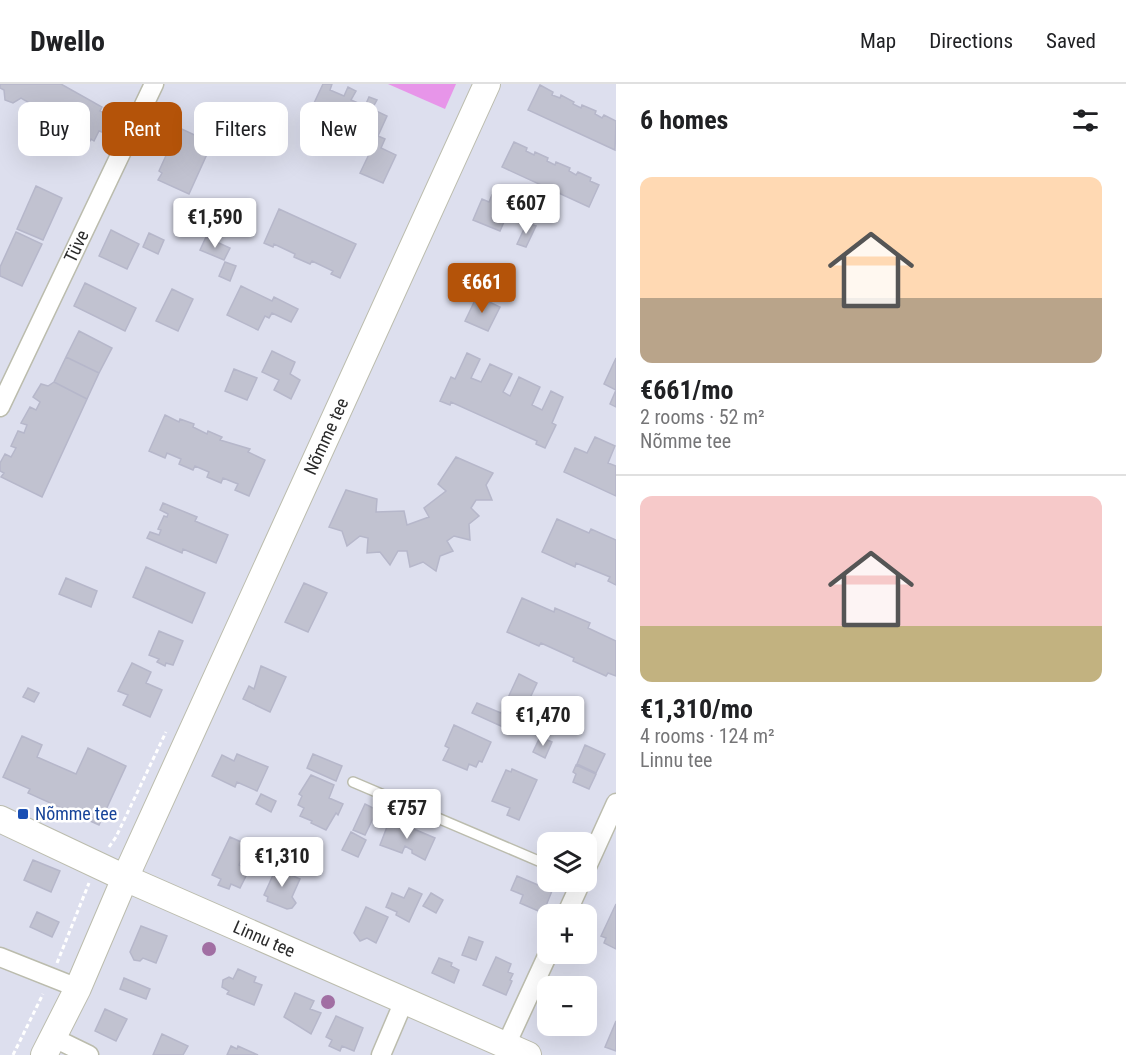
<!DOCTYPE html>
<meta charset="utf-8">
<style>
:root{--surface:#fff;--page:#f6f6f6;--text:#202124;--muted:#757577;--line:#e0e0e0;--accent:#b45309}
body{margin:0;font-family:"Roboto Condensed",sans-serif;background:var(--page);color:var(--text);height:100vh;display:flex;flex-direction:column;font-size:22px;white-space:nowrap}
*{box-sizing:border-box;margin:0}
p{font-size:20px;color:var(--muted)}
.icon{flex:none;width:33px;height:33px;fill:none;stroke:currentColor;stroke-width:2;stroke-linecap:round;stroke-linejoin:round}
.map{position:relative;flex:1;overflow:hidden}
.sheet{display:flex;flex-direction:column;background:var(--surface);width:510px}
.sheet>*{flex:none}
.hud{position:absolute;left:18px;top:18px;width:507px;height:54px;display:flex;gap:12px}
.fabs{position:absolute;left:537px;top:748px;display:grid;gap:12px}
.fabs a{display:grid;place-items:center;width:60px;height:60px;border-radius:12px;background:var(--surface);box-shadow:0 6px 24px #0002;font-size:30px}
.price{position:absolute;translate:-50% -51px;padding:0 14px;border-radius:6px;background:#fff;color:#222;font-size:20px;line-height:39px;filter:drop-shadow(0 2px 3px #0008)}
.price::after{content:'';position:absolute;left:50%;top:36px;width:18px;height:14px;margin-left:-9px;background:inherit;clip-path:polygon(0 0,100% 0,50% 100%)}
.price.on{background:var(--accent);color:#fff}
ul{padding:0;list-style:none}
li{display:grid;align-content:center;gap:12px;height:318px;padding:0 24px}
li+li{border-top:2px solid var(--line)}
li span{display:grid;place-items:center;height:186px;border-radius:12px;color:#555}
li>.icon{margin-inline-start:auto}
span .icon{width:108px;height:108px;fill:#fffc;stroke-width:1}
li b{font-size:26px}
h2{display:flex;justify-content:space-between;align-items:center;height:72px;padding:0 24px;font-size:26px}
.chip{padding:0 21px;border-radius:12px;background:var(--surface);box-shadow:0 6px 24px #0002;font-size:21px;line-height:54px}
.chip.on{background:var(--accent);color:#fff}
header{display:flex;align-items:center;gap:36px;box-sizing:border-box;height:84px;padding:0 30px;background:var(--surface);border-bottom:2px solid var(--line)}
header strong{font-size:28px}
nav{display:flex;gap:33px;margin-inline-start:auto;font-size:21px}
main{display:flex;flex:1;min-height:0}
.map>svg:first-child{display:block}
.green{fill:#e795e9}
.building{fill:#c1c2d0;stroke:#b6b7ca;stroke-width:1.5}
.lines{fill:none;stroke-linecap:round;stroke-linejoin:round}
.lane-casing{stroke:#bbbcad;stroke-width:12}
.street-casing{stroke:#bbbcad;stroke-width:21}
.secondary-casing{stroke:#bbbcad;stroke-width:28}
.path{stroke:#fff;stroke-width:3;stroke-dasharray:4.5 3;stroke-linecap:butt}
.lane{stroke:#fff;stroke-width:9}
.street{stroke:#fff;stroke-width:18}
.secondary{stroke:#fff;stroke-width:26}
.tree{fill:#a16fa3}
.transit-dot{fill:#1a4fb4;stroke:#fff;stroke-width:2}
.labels{text-anchor:middle;stroke-width:5;stroke-linejoin:round;paint-order:stroke}
.street-label{font-size:18px;fill:#2b2b2b;stroke:#fff}
.transit-label{font-size:18px;fill:#164399;stroke:#fff;text-anchor:start}
</style>
<header>
<strong>Dwello</strong>
<nav><a>Map</a><a>Directions</a><a>Saved</a></nav>
</header>
<main>
<div class="map">
<svg width="616" height="971" viewBox="0 0 616 971">
<rect width="100%" height="100%" fill="#dddfee"/>
<path class="green" d="M388 0H456L445 25Z"/>
<path class="building" d="M0 0H61L102 23 100 27 110 32 102 48 99 47 94 57 91 55 88 60 83 61 79 57 81 50 63 42 68 33 40 19 37 26 27 21 28 18 21 14 13 19 5 16 4 6 0 4Z
M323 0H332L330 6 344 12 348 3 356 7 351 16 365 22 369 13 377 16 372 25 387 32 378 52 385 55 381 64 396 71 383 99 360 89 372 64 351 55 352 52 308 32Z
M540 1 553 8 552 11 560 14 561 11 574 18 573 20 581 24 582 21 596 27 595 30 602 34 604 31 616 37 615 66 528 26Z
M173 41 212 59 189 110 158 96 162 89 159 87 168 67 171 69 172 65 164 62Z
M514 58 527 64 526 67 534 71 535 68 548 74 547 77 555 81 556 78 570 84 569 87 576 91 578 88 591 94 590 97 599 101 589 123 502 83Z
M36 102 62 114 43 156 17 145Z
M492 111 516 122 511 133 507 131 500 147 473 136 482 115 489 118Z
M279 125 356 160 340 194 331 190 333 187 312 177 310 180 294 173 295 170 274 160 273 163 264 159Z
M527 139 536 142 526 163 517 160Z
M111 146 139 160 127 185 99 172Z
M16 148 42 160 22 202 0 192V183Z
M149 149 164 156 158 170 143 163Z
M206 153 230 164 224 176 200 166Z
M225 178 236 182 230 197 219 192Z
M85 199 136 224 125 247 74 222Z
M241 202 272 217 274 213 298 225 291 238 272 229 269 234 265 232 258 246 227 231Z
M172 205 193 215 178 247 156 237Z
M477 212 500 223 488 247 465 237Z
M79 247 112 264 99 289 66 273Z
M272 267 295 278 290 290 300 296 291 315 274 306 279 296 262 288Z
M467 269 480 275 471 294 481 298 490 280 512 290 503 308 510 312 519 293 540 303 532 321 542 326 551 307 563 313 552 339 556 341 545 364 536 360 537 357 451 318 450 321 440 317 451 293 455 295Z
M66 273 99 289 87 315 54 298Z
M616 274V323L610 320 616 306 604 300Z
M234 285 257 294 247 316 225 307Z
M54 298 87 315 42 413 1 393 4 389 0 387V379L5 370 11 373 16 364 11 362 18 347 24 349 27 341 21 339 30 323 36 326 40 318 33 313 41 300 48 302Z
M165 331 179 338 180 335 194 340 193 343 207 350 208 347 222 353 220 356 250 365 248 368 265 376 249 412 235 406 238 400 223 394 221 399 207 393 209 388 195 382 193 386 179 380 181 375 167 369 165 374 149 367Z
M595 353 615 362 608 379 616 382V412L564 388 575 364 587 369Z
M456 373 493 389 486 401 492 416H476L471 424 479 432 469 440 470 456 454 452 447 457 453 467 440 472 436 487 423 478 410 483 407 467H398L390 481 380 468 367 469 368 454 360 452 347 462 342 447 329 443 346 406 377 415 376 428 404 427 407 441 429 433 424 424 446 407 438 400Z
M163 419 197 433 195 437 228 451 216 479 183 465 182 469 147 454 150 448 159 451 161 446 158 445 164 432 167 433 168 430 160 426Z
M557 435 589 449 591 445 616 456V501L608 497 610 493 576 479 575 483 542 468Z
M146 483 205 509 192 539 133 513Z
M66 494 97 507 91 523 59 510Z
M304 499 327 509 308 548 285 538Z
M522 514 554 528 555 524 590 539 588 544 616 557V592L608 589 606 592 573 577 574 574 541 559 539 562 507 548Z
M159 547 183 557 173 581 166 579 165 582 157 578 159 575 149 571Z
M132 579 151 588 146 599 162 606 150 633 123 621 128 611 118 607Z
M261 582 286 593 270 628 243 615 249 602 254 605Z
M519 590 537 599 514 648 472 629 477 619 501 629Z
M28 604 39 609 34 618 23 613Z
M454 641 491 658 482 678 479 677 476 683 469 680 467 686 443 676 449 664 445 662Z
M22 652 42 661 37 673 76 690 88 664 126 682 99 741 28 709 30 705 3 693Z
M540 653 552 658 545 674 533 668Z
M585 661 605 670 596 689 577 680Z
M237 670 268 683 257 707 237 698 235 703 212 692 222 671 234 677Z
M313 670 342 682 336 697 307 684Z
M576 681 596 690 589 705 573 698 576 690 573 688Z
M512 685 537 696 519 736 507 731 510 724 492 717 506 686 511 688Z
M311 691 334 701 329 714 343 720 338 731 336 729 326 746 311 739 312 737 300 732 304 724 298 721 302 712 299 710Z
M261 710 276 717 271 728 256 720Z
M365 720 377 726 365 751 353 746Z
M390 735 435 754 425 776 412 769V766L405 762 402 769 380 761Z
M351 748 366 756 358 773 342 766Z
M230 753 248 761 239 781 249 786 240 804 231 800 229 805 218 801 221 795 212 791Z
M33 776 60 787 51 808 24 796Z
M278 780 295 788 293 792 300 795 292 813 296 819 292 824 287 825 267 817 268 813 264 811Z
M517 792 552 807 543 829 520 819 523 811 511 806Z
M409 804 422 810 409 838 396 831 397 828 386 823 392 809 404 814Z
M431 809 443 816 436 829 423 822Z
M616 820V865L604 859 606 854 601 852Z
M366 823 388 833 376 859 367 854 360 857 354 849Z
M37 828 59 838 52 853 30 843Z
M141 842 167 852 156 879 143 874 140 877 134 876 130 868Z
M469 853 483 858 476 876 462 871Z
M496 873 511 880 508 888 513 890 510 896 512 897 506 911 483 901Z
M439 874 452 879 451 882 459 886 454 899 432 889Z
M238 885 256 893 254 898 262 901 254 921 227 910 229 907 222 903 223 896 229 893 233 895Z
M124 894 150 905 146 915 120 905Z
M295 909 314 917 310 925 321 929 311 950 284 933Z
M105 925 127 935 116 957 95 947Z
M336 932 363 944 354 967 342 962 340 967 329 962 332 956 326 953Z
M616 937V967L605 963Z
M162 950 188 962 183 971H153Z
M231 962 237 965 238 962 258 971H227Z"/>
<g class="lines">
<g class="lane-casing">
<path id="lane" d="M353 698 548 781"/>
</g>
<g class="street-casing">
<g id="street">
<path id="s1" d="M0 323 154 0"/>
<path d="M586 785 616 719"/>
<path d="M566 831 581 798"/>
<path d="M0 873 78 904"/>
<path d="M52 953 89 971"/>
<path d="M506 961 548 870"/>
<path d="M381 971 404 917"/>
</g>
</g>
<g class="secondary-casing">
<g id="secondary">
<path id="s2" d="M0 735 125 794 528 971"/>
<path id="s3" d="M44 971 78 904 125 794 487 0"/>
</g>
</g>
<path class="path" d="M109 763 116 753 166 648
M57 879 89 799
M13 971 43 910"/>
<use href="#lane" class="lane"/>
<use href="#street" class="street"/>
<use href="#secondary" class="secondary"/>
</g>
<g class="tree">
<circle cx="209" cy="865" r="7"/>
<circle cx="328" cy="918" r="7"/>
</g>
<rect class="transit-dot" x="17" y="724" width="12" height="12" rx="3"/>
<g class="labels">
<g class="street-label">
<text dy="6" stroke="none"><textPath href="#s1" startOffset="178">Tüve</textPath></text>
<text dy="6" stroke="none"><textPath href="#s3" startOffset="680">Nõmme tee</textPath></text>
<text dy="6" stroke="none"><textPath href="#s2" startOffset="290">Linnu tee</textPath></text>
</g>
<g class="transit-label">
<text x="35" y="736">Nõmme tee</text>
</g>
</g>
</svg>
<div class="fabs">
<a><svg class="icon" aria-label="layers" viewBox="0 0 24 24"><path d="M12 4l9 5-9 5-9-5zM3 14l9 5 9-5"/></svg></a>
<a>+</a>
<a>−</a>
</div>
<b class="price" style="left:526px;top:151px">€607</b>
<b class="price" style="left:215px;top:165px">€1,590</b>
<b class="price on" style="left:482px;top:230px">€661</b>
<b class="price" style="left:543px;top:663px">€1,470</b>
<b class="price" style="left:407px;top:756px">€757</b>
<b class="price" style="left:282px;top:804px">€1,310</b>
<div class="hud">
<a class="chip">Buy</a>
<a class="chip on">Rent</a>
<a class="chip">Filters</a>
<a class="chip">New</a>
</div>
</div>
<section class="sheet">
<h2>6 homes<svg class="icon" aria-label="filters" viewBox="0 0 24 24"><path d="M4 7h16M4 17h16"/><circle cx="9" cy="7" r="2"/><circle cx="15" cy="17" r="2"/></svg></h2>
<ul>
<li><span style="background:linear-gradient(#ffd9b3 65%,#b9a48a 0)"><svg class="icon" aria-label="home" viewBox="0 0 24 24"><path d="M3 11l9-7 9 7M6 9v11h12V9"/></svg></span><div><b>€661/mo</b><p>2 rooms · 52 m²</p><p>Nõmme tee</p></div></li>
<li><span style="background:linear-gradient(#f6c9c9 70%,#c2b280 0)"><svg class="icon" aria-label="home" viewBox="0 0 24 24"><path d="M3 11l9-7 9 7M6 9v11h12V9"/></svg></span><div><b>€1,310/mo</b><p>4 rooms · 124 m²</p><p>Linnu tee</p></div></li>
</ul>
</section>
</main>
